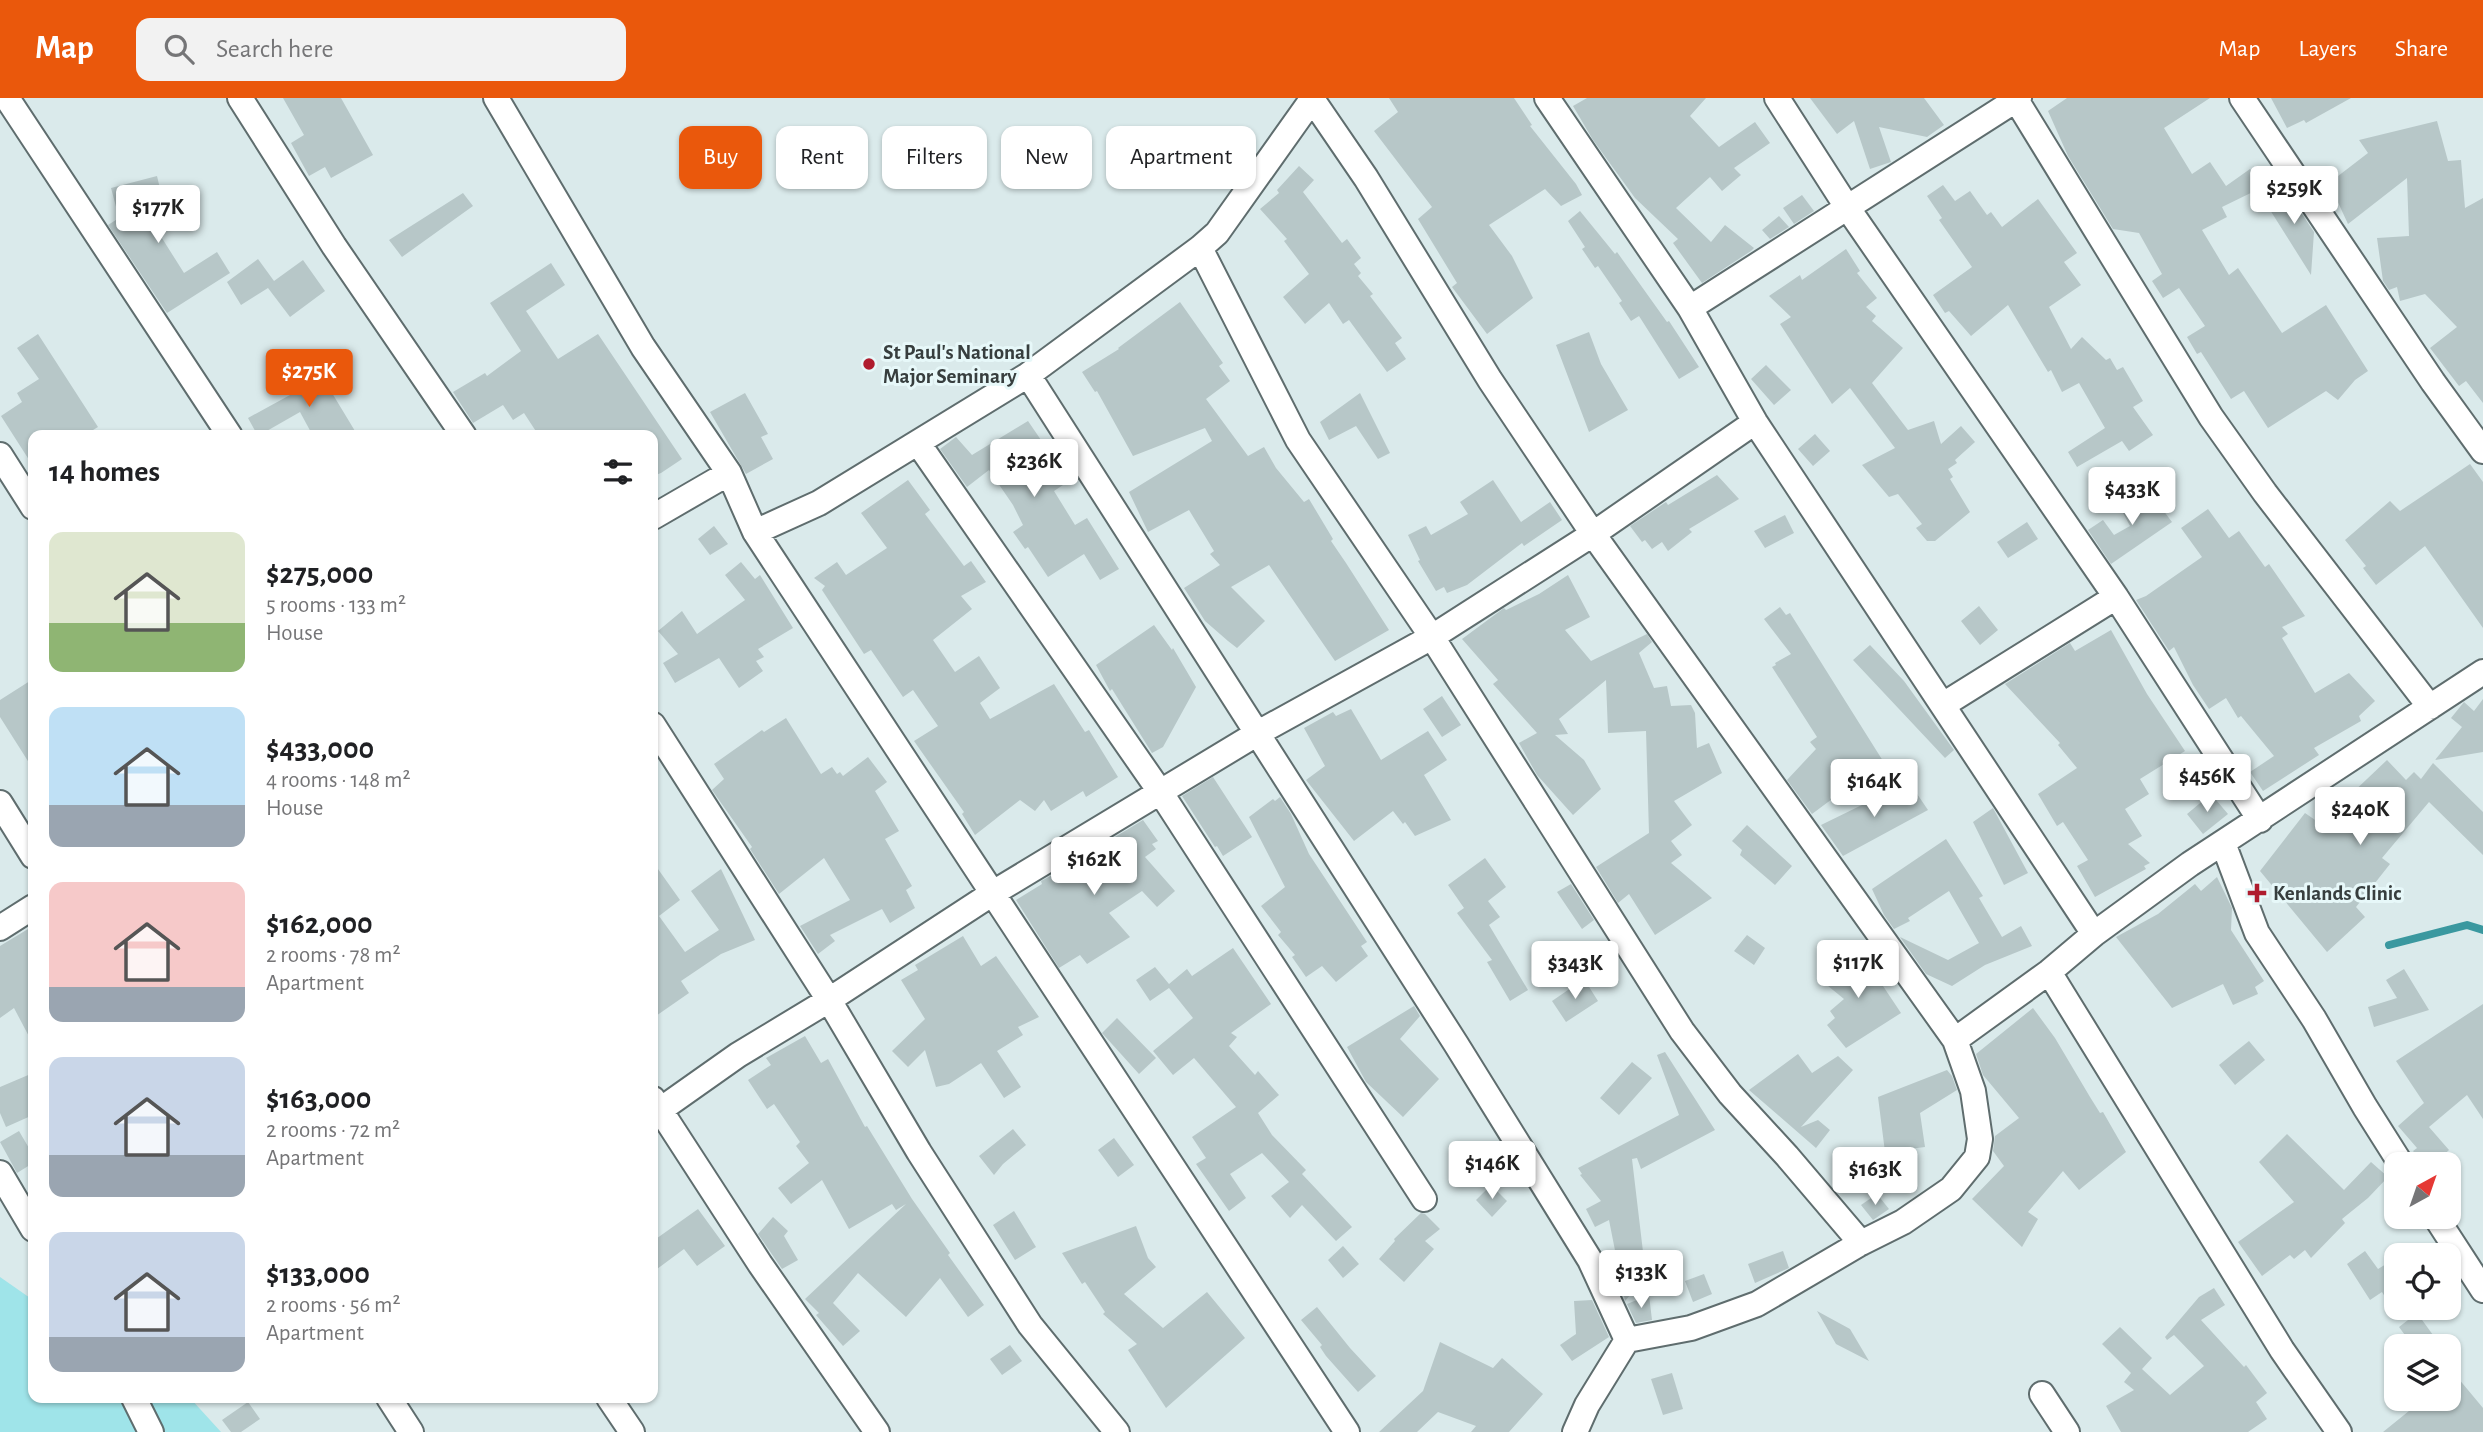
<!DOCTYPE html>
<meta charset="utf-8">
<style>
:root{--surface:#fff;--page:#f2f2f2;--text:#202124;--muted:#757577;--accent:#ea580c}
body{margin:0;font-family:"Alegreya Sans",sans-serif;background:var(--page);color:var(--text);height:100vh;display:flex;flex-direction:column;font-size:26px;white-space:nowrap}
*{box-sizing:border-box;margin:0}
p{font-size:23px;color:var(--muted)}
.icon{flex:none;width:38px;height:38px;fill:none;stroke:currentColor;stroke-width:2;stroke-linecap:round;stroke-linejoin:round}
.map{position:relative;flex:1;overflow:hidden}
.details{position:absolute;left:28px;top:332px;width:630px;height:973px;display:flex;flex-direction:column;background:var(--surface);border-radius:14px;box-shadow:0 2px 5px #0004}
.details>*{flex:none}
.hud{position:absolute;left:679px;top:28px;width:665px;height:63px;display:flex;gap:14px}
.needle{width:46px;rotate:40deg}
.buttons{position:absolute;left:2384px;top:1054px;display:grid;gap:14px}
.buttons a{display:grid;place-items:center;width:77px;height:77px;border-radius:14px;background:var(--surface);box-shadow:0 2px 5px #0004;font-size:35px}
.price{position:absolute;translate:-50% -60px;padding:0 16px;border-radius:7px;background:#fff;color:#222;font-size:23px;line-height:46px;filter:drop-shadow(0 2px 4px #0008)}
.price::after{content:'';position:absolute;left:50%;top:42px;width:21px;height:16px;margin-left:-10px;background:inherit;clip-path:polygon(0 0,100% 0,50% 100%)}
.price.active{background:var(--accent);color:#fff}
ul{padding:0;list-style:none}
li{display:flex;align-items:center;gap:21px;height:175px;padding:0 21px}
li span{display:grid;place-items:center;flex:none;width:196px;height:140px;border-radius:14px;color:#555}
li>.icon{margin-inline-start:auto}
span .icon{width:84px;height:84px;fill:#fffc;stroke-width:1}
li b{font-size:30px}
h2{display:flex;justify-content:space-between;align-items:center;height:84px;padding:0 21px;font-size:30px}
.tag{padding:0 24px;border-radius:14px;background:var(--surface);box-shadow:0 2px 5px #0004;font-size:24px;line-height:63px}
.tag.active{background:var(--accent);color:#fff}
header{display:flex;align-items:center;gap:42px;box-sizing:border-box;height:98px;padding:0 35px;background:var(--accent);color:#fff}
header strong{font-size:33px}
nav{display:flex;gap:38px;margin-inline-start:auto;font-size:24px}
.search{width:490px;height:63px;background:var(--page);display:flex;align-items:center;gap:18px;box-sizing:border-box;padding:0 24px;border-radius:14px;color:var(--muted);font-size:26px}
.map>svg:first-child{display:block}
.green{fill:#9fe4e9}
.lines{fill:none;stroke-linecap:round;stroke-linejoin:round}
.stream{stroke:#3a989f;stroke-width:8}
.building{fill:#b7c7c8}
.minor-casing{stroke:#5f6d6e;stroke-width:28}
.minor{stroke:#fff;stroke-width:24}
.poi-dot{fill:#af1c2e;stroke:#e7f8f9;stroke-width:2.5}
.labels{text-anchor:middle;stroke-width:6;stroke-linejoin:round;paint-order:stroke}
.poi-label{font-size:21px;font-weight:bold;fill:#373e3e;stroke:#e7f8f9;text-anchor:start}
</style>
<header>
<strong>Map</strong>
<div class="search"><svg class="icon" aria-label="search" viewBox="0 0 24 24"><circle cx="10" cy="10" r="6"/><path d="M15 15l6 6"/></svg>Search here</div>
<nav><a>Map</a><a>Layers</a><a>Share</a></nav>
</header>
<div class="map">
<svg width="2483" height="1334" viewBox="0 0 2483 1334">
<rect width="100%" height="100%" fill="#daeaeb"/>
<path class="green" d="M0 1179 33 1202V1300H190L221 1334H0Z"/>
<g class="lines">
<path class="stream" d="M2389 847 2467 827 2483 832"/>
</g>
<path class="building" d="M283 0H341L373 57 331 80 325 69 309 78 291 45 304 37Z
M1389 0H1514L1532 27 1530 28 1576 86 1582 97 1561 108 1545 91 1489 127 1512 158 1533 200 1487 236 1452 189 1457 185 1418 121 1432 109 1374 33 1398 14Z
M1587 0H1706L1690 18 1719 49 1755 24 1770 45 1734 70 1741 77 1722 93 1710 79 1676 110 1711 144 1725 127 1754 150 1751 153 1702 185 1673 145 1678 141 1635 100 1593 42 1573 8Z
M1810 0H1924L1944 27 1927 39 1879 29 1891 64 1870 71 1854 23 1837 36Z
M2067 0H2210L2164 30 2192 76 2210 64 2226 88 2250 71 2263 89 2222 109 2227 119 2202 132 2229 177 2238 170 2282 235 2326 207 2368 273 2355 282 2338 302 2326 293 2268 330 2244 293 2231 301 2201 254 2197 256 2187 239 2205 228 2179 190 2163 200 2152 183 2162 176 2139 135 2113 131 2068 58 2048 13Z
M2271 0H2351L2306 25 2304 22 2287 30Z
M2437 23 2448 63 2461 62 2465 110 2483 100V305L2466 283 2459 288 2430 250 2457 229 2425 196 2400 203 2397 189 2389 192 2383 183 2377 140 2409 138 2407 80 2348 126 2329 85 2368 55 2359 42Z
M1299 68 1314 82 1303 94 1342 145 1347 141 1361 160 1354 166 1361 175 1358 178 1373 196 1370 198 1402 240 1395 245 1406 261 1387 274 1349 222 1343 226 1329 205 1305 226 1283 199 1309 176 1284 143 1287 141 1260 111 1279 95 1277 92Z
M157 78 162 99 180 122 160 137 184 175 217 154 230 175 167 215 108 127 119 120 111 90Z
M1943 87 1955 103 1970 93 1987 117 1991 114 2002 129 2038 101 2077 155 2064 164 2081 187 2049 209 2071 251 2082 239 2106 262 2110 260 2117 272 2123 269 2143 303 2133 309 2153 337 2129 353 2122 343 2077 369 2068 354 2105 330 2079 285 2062 294 2051 272 2048 274 2008 207 1971 238 1949 213 1945 215 1933 197 1972 169 1939 122 1942 120 1927 98Z
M2286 92 2314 134 2311 177 2265 104Z
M463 95 473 108 402 159 389 142Z
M1802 97 1814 113 1794 126 1783 110Z
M1580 113 1615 156 1617 154 1667 224 1669 223 1699 269 1679 281 1639 218 1631 223 1619 205 1622 203 1598 168 1595 170 1582 151 1585 149 1568 123Z
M1779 118 1789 129 1770 141 1762 132Z
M1846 151 1860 173 1857 175 1877 200 1866 209 1876 218 1872 223 1903 250 1872 285 1908 332 1934 323 1941 346 1961 328 1975 344 1955 362 1957 365 1948 371 1953 379 1950 381 1970 414 1935 443H1927L1916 430 1922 426 1898 396 1889 399 1862 367 1895 350 1850 290 1832 306 1780 226 1791 219 1769 198 1800 177 1802 182Z
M258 161 274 183 303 162 325 193 290 219 268 190 241 207 227 184Z
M551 165 565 187 526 213 558 261 598 236 682 361 661 375 653 378V338H539L524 315 513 322 503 307 473 325 453 294 485 275 487 278 521 253 490 205Z
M1180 204 1223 265 1219 268 1230 283 1206 301 1248 358 1264 349 1276 370 1304 404 1309 401 1333 441 1331 443 1346 465 1344 466 1346 465 1389 532 1335 563 1269 467 1231 489 1265 523 1237 550 1228 543 1205 523 1184 490 1220 467 1210 456 1214 453 1189 412 1148 434 1129 394 1212 343 1205 330 1133 358 1097 293 1095 294 1082 274 1119 251 1118 250Z
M1589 234 1601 266 1628 312 1589 334 1556 247Z
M38 236 98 329 83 338H33V368L1 318 22 304 17 295 39 281 17 250Z
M1766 267 1791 292 1774 307 1751 281Z
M333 274 342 290 332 295 358 338H313L300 314 258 338 248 320 290 297 288 294 321 276 323 279Z
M745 295 768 336 761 339 773 361 746 376 710 314Z
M1360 295 1390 355 1378 361 1356 328 1329 342 1320 324Z
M1028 323 1069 383 1054 393 1075 427 1087 420 1119 471 1100 482 1084 456 1048 479 1028 449 1025 451 1013 434 1023 427 1013 407 989 372 967 389 940 351 956 339 972 357Z
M1815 336 1830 353 1813 368 1798 351Z
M2470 366 2483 384V530L2425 448 2376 487 2363 470 2366 468 2345 442 2390 403 2400 413Z
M1717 377 1739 401 1689 431 1692 434 1668 453 1662 444 1652 451 1645 442 1642 444 1630 428 1666 404 1668 407Z
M908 382 930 412 925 416 964 468 971 463 986 484 961 498 972 511 933 542 955 574 979 558 1000 590 980 605 990 621 1054 586 1085 634 1089 632 1118 679 1086 699 1083 693 1051 713 1044 702 1035 713 1020 702 975 737 962 716 964 714 914 643 938 628 913 592 903 599 871 552 864 556 822 492 825 488 814 480 837 464 846 477 887 450 861 415Z
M1493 382 1521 424 1550 404 1562 422 1524 448 1522 445 1467 487 1447 495 1444 489 1436 493 1418 463 1420 462 1408 437 1426 428 1431 437 1468 416 1460 404Z
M2148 392 2172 424 2111 466 2088 432 2103 422 2114 437 2130 428 2121 411Z
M2208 411 2229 440 2239 433 2265 469 2269 466 2305 518 2282 529 2288 536 2282 540 2315 595 2349 575 2375 603 2359 618 2361 623 2314 650 2319 657 2263 693 2250 674 2274 658 2241 618 2238 620 2226 600 2209 611 2193 587 2174 549 2169 553 2136 502 2146 498 2202 459 2181 430Z
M1785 417 1794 435 1765 450 1754 433Z
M2027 424 2038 441 2008 460 1997 444Z
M714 428 728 446 710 457 698 441Z
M741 464 755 481 760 477 793 530 758 551 764 559 756 563 763 573 739 590 719 560 675 585 663 565 678 556 658 533 682 513 697 536 745 502 725 477Z
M1568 477 1590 519 1565 532 1591 563 1647 536 1652 544 1639 555 1654 590 1667 588 1671 608 1691 607 1695 615 1697 650 1709 645 1722 675 1674 703 1692 727 1671 743 1682 757 1671 765 1712 800 1655 837 1629 796 1618 805 1596 769 1649 735 1646 633 1608 635 1606 582 1559 621 1568 636 1555 637 1584 662 1601 691 1573 717 1537 677 1519 645 1537 635 1493 586 1498 582 1462 541 1504 510 1506 512 1539 496Z
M1979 508 1998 532 1980 547 1961 523Z
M1780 509 1786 517 1790 515 1883 663 1812 716 1787 682 1816 651 1810 644 1817 639 1772 569 1776 567 1775 565 1791 556 1764 521Z
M1154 527 1172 552 1173 550 1196 589 1163 649 1152 655 1112 591 1110 593 1096 567Z
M2111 532 2147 596 2185 653 2140 681 2149 696 2125 711 2142 738 2128 746 2150 765 2144 768 2146 771 2095 799 2077 768 2088 762 2063 724 2057 728 2038 696 2077 670 2058 647 2060 645 2005 586 2070 545 2075 553Z
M1870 547 1904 583 1954 652 1945 660 1853 562Z
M33 581V671L0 619V602Z
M1442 598 1461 627 1442 639 1423 611Z
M2483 601V654L2435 662 2462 629 2451 620 2464 604 2474 613Z
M1351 611 1381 662 1428 633 1447 662 1424 677 1451 722 1415 738 1405 724 1403 726 1393 713 1354 743 1306 682 1325 668 1304 630 1333 614 1336 618Z
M786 620 821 676 832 669 837 676 840 674 843 678 868 659 887 684 875 693 899 733 885 741 912 788 906 792 915 810 890 825 882 811 830 837 835 843 818 856 800 828 850 802 824 760 779 796 750 751 752 749 712 692 724 681 714 666 762 632 764 634Z
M2387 662 2406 682 2414 674 2421 681 2433 665 2483 714V757L2429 704 2382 760 2390 766 2356 809 2365 819 2327 854 2260 773 2305 715 2318 724 2320 721 2325 725 2346 699 2347 700Z
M1213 679 1252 739 1223 758 1217 748 1215 749 1182 698Z
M1909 684 1928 712 1843 758 1821 727Z
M2211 696 2228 716 2203 736 2187 716Z
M1280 699 1291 716 1309 756 1367 844 1361 848 1368 858 1336 884 1322 868 1306 879 1292 859 1295 857 1278 837 1281 834 1261 808 1285 789 1249 719 1273 701 1275 703Z
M1993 710 2028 775 2004 787 1973 724Z
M1143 722 1158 743 1152 746 1156 751 1145 759 1175 793 1157 809 1142 793 1109 815 1130 839 1087 866 1080 857 1059 870 1016 802 1042 786 1041 783 1088 758 1087 756Z
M1747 727 1792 768 1775 787 1740 757 1742 752 1732 743Z
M1946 741 1983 798 1979 800 2002 839 2021 828 2032 848 1985 867 1952 888 1926 876 1900 839 1948 862 1979 845 1949 793 1908 820 1910 823 1894 831 1884 817 1872 791Z
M1485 760 1506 789 1488 803 1500 819 1489 827 1528 892 1510 903 1487 864 1492 862 1457 815 1464 810 1448 787Z
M653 764 680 802 659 818 685 854 719 832 691 793 721 771 755 842 721 856 681 883 689 895 653 920Z
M2217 779 2232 810 2231 832 2264 883 2255 889 2258 896 2233 907 2223 886 2172 910 2116 839 2158 816 2195 786 2201 793Z
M1571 786 1594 822 1582 831 1557 794Z
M33 828V946L14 910 0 920V848Z
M1747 837 1765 850 1754 867 1734 853Z
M963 838 981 868 996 858 1039 919 1018 929 1023 937 997 953 1021 989 1004 1000 981 965 949 986 936 989 925 952 908 969 892 953 925 921 901 882 918 872 915 867Z
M1233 850 1271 906 1231 935 1237 939 1229 948 1255 977 1258 973 1279 997 1258 1015 1272 1037 1306 1072 1302 1076 1352 1129 1336 1143 1302 1107 1290 1120 1271 1098 1289 1084 1262 1055 1230 1076 1246 1100 1229 1113 1196 1066 1206 1060 1192 1039 1236 1009 1194 960 1173 977 1153 953 1193 920 1169 890 1150 903 1136 882 1155 869 1169 886 1187 871 1192 878Z
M1850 851 1864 866 1867 864 1901 915 1846 950 1827 927 1835 920 1830 913 1844 901 1822 883Z
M2404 871 2429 912 2374 929 2368 909 2397 900 2386 882Z
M1584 881 1598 903 1566 924 1552 903Z
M2483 906V1021L2467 997 2429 1029 2449 1052 2434 1066H2424L2413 1053 2417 1050 2398 1028 2424 1005 2396 963Z
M1414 908 1420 918 1400 941 1439 981 1403 1019 1366 984 1347 949Z
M2033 910 2055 940 2090 999 2100 1015 2103 1014 2126 1054 2079 1092 2063 1073 2028 1114 2038 1121 2022 1149 1972 1101 2004 1068 1993 1053 1995 1038 2019 1020 1983 977 1976 956Z
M1117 920 1156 960 1139 976 1102 935Z
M805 938 821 965 828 961 865 1029 867 1028 912 1101 950 1155 948 1157 984 1207 968 1219 940 1180 906 1219 858 1175 833 1205 860 1233 843 1248 816 1217 819 1215 805 1201 906 1106 896 1112 892 1106 849 1131 822 1082 791 1106 778 1090 809 1065 796 1048 800 1044 774 1006 767 1011 748 982 771 967 766 960Z
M2249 943 2265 962 2235 987 2219 967Z
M1665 954 1715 1032 1641 1071 1637 1060 1632 1061 1646 1179 1625 1203 1609 1122 1595 1129 1586 1111 1601 1103 1580 1077 1582 1076 1578 1070 1679 1017 1657 957Z
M1798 956 1812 975 1838 958 1853 972 1801 1029 1818 1022 1830 1032 1816 1050 1749 992Z
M1632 964 1652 980 1619 1017 1600 1000Z
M1947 972 1952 978 1957 992 1920 1015 1925 1049 1885 1054 1878 999Z
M33 975V1017L6 1029 0 1015V989Z
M1013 1031 1026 1047 1003 1066 994 1077 979 1058Z
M19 1033 33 1057V1065L17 1075 0 1044Z
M2287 1036 2344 1092 2371 1064 2388 1079 2368 1100 2342 1121 2345 1125 2311 1160 2305 1152 2294 1161 2290 1157 2262 1178 2238 1144 2294 1104 2259 1064Z
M1114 1040 1134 1067 1118 1079 1098 1052Z
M1499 1050 1511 1068 1490 1082 1478 1065Z
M1491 1087 1507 1103 1492 1119 1476 1102Z
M1877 1096 1889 1111 1873 1122 1861 1107Z
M698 1111 725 1148 697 1168 684 1151 653 1174V1143Z
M1014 1113 1036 1149 1015 1162 993 1127Z
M1421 1115 1425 1116 1440 1131 1425 1143 1434 1151 1404 1184 1379 1161 1395 1143 1394 1141Z
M773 1119 788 1133 784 1138 798 1162 782 1171 758 1136Z
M1136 1128 1148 1160 1156 1169 1124 1196 1163 1230 1207 1194 1245 1240 1166 1310 1128 1252 1137 1246 1103 1216 1105 1214 1085 1184 1082 1186 1062 1155Z
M1343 1148 1359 1166 1343 1180 1328 1162Z
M1783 1153 1789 1170 1755 1185 1748 1166Z
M2365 1153 2378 1171 2396 1160V1217L2382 1194 2370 1202 2347 1166Z
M1704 1176 1712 1196 1693 1204 1685 1183Z
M2214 1190 2225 1207 2201 1222 2244 1269 2246 1267 2267 1295 2256 1304 2267 1321 2248 1334H2121L2106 1308 2134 1292 2124 1284 2131 1275 2102 1246 2120 1229 2152 1260 2142 1271 2170 1297 2204 1268 2174 1237 2167 1242 2165 1239 2199 1199Z
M1649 1197 1652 1222 1636 1225 1627 1206Z
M1592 1202 1609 1239 1572 1263 1560 1247 1576 1236 1574 1203Z
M1317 1209 1350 1250 1376 1278 1358 1294 1326 1258 1320 1249 1322 1247 1301 1222Z
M1817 1213 1850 1231 1869 1263 1836 1246Z
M2417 1215 2441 1248H2413L2399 1229Z
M1440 1244 1493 1270 1502 1260 1543 1296 1509 1334H1471L1476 1328 1438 1314 1417 1334H1379L1423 1293Z
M1010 1247 1022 1263 1002 1277 990 1261Z
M2448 1268 2483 1310V1334H2383L2425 1300H2448Z
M1672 1275 1683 1311 1663 1317 1651 1281Z
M248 1304 260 1321 241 1334H231L222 1322Z"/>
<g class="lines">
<g class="minor-casing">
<path id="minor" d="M7 0 230 338
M240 0 334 148 464 338
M496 0 643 249 729 375 755 434 1347 1334
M1547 0 1690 210 1755 324 2094 836
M1777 0 1847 109 2116 499 2260 722
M2015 0 2211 319 2265 395 2430 609
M2242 0 2433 284 2483 353
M1312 1 1366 80 1490 282 1593 436 1955 942 1973 993 1980 1041 1977 1059 1951 1091 1903 1124 1861 1145 1757 1206 1691 1230 1627 1242 1587 1307 1575 1334
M1200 150 1298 342 1432 539 1682 933 1730 996 1787 1058 1861 1145
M1690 210 2019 0
M1028 277 1456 946 1590 1162 1627 1242
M918 345 1161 695 1424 1101
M0 357 33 409
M653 419 729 375
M755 434 819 405 1028 277 1200 150 1217 135 1313 0
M1943 607 2116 499
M653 627 829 902 919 1054 1030 1227 1117 1334
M0 705 33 758
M2223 745 2257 835 2314 921 2365 1009 2401 1066
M0 830 33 809
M2049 874 2282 1252 2339 1334
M1955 942 2049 874 2094 836 2190 766 2483 574
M653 1001 760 1166 877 1334
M653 1017 738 957 829 902 993 795 1258 635 1432 539 1593 436 1755 324
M0 1075 33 1131
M2435 1118 2483 1192
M2042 1296 2067 1334
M134 1300 151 1334
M389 1300 411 1334
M609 1300 632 1334"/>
</g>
<use href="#minor" class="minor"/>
</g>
<g class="poi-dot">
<circle cx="869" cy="266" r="7"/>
<path d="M2253.5 784.5h7v7h7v7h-7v7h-7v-7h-7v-7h7z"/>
</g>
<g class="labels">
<g class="poi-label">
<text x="883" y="261">St Paul's National<tspan x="883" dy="24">Major Seminary</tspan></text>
<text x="2273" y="802">Kenlands Clinic</text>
</g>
</g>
</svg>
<div class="buttons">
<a><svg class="needle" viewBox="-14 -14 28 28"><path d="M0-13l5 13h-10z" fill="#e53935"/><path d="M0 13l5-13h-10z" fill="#757577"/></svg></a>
<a><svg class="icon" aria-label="locate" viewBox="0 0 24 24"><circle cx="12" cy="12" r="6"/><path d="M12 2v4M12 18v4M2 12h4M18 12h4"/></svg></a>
<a><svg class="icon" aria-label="layers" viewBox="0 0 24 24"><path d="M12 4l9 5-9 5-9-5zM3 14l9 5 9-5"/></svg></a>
</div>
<b class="price" style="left:2294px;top:128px">$259K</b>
<b class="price" style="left:158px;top:147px">$177K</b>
<b class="price active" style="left:309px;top:311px">$275K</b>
<b class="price" style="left:1034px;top:401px">$236K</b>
<b class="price" style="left:2132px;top:429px">$433K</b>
<b class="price" style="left:2207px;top:716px">$456K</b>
<b class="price" style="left:1874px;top:721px">$164K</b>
<b class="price" style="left:2360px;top:749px">$240K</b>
<b class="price" style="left:1094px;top:799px">$162K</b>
<b class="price" style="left:1858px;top:902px">$117K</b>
<b class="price" style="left:1575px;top:903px">$343K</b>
<b class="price" style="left:1492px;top:1103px">$146K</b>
<b class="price" style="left:1875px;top:1109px">$163K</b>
<b class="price" style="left:1641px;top:1212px">$133K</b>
<div class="hud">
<a class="tag active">Buy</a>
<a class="tag">Rent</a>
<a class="tag">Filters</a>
<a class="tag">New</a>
<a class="tag">Apartment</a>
</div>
<section class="details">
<h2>14 homes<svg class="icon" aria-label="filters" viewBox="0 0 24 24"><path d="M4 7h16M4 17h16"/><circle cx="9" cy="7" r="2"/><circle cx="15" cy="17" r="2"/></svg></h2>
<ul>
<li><span style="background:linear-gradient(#dfe7d0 65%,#8fb573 0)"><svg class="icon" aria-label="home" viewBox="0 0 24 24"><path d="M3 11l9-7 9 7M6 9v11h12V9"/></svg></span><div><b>$275,000</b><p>5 rooms · 133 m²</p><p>House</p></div></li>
<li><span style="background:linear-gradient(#bfe0f5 70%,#9aa5b1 0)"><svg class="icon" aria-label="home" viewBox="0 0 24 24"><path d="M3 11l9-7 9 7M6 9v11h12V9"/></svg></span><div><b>$433,000</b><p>4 rooms · 148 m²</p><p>House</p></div></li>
<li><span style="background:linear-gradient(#f6c9c9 75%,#9aa5b1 0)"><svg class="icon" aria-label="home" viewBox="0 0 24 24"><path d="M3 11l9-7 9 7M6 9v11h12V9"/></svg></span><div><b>$162,000</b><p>2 rooms · 78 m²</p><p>Apartment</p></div></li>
<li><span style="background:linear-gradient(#c9d6e8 70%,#9aa5b1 0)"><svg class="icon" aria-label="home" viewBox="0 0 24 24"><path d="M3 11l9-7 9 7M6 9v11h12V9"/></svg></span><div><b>$163,000</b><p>2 rooms · 72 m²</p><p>Apartment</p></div></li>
<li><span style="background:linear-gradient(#c9d6e8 75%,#9aa5b1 0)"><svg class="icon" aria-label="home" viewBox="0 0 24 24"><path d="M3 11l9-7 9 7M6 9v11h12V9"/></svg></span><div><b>$133,000</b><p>2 rooms · 56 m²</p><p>Apartment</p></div></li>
</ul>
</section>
</div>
